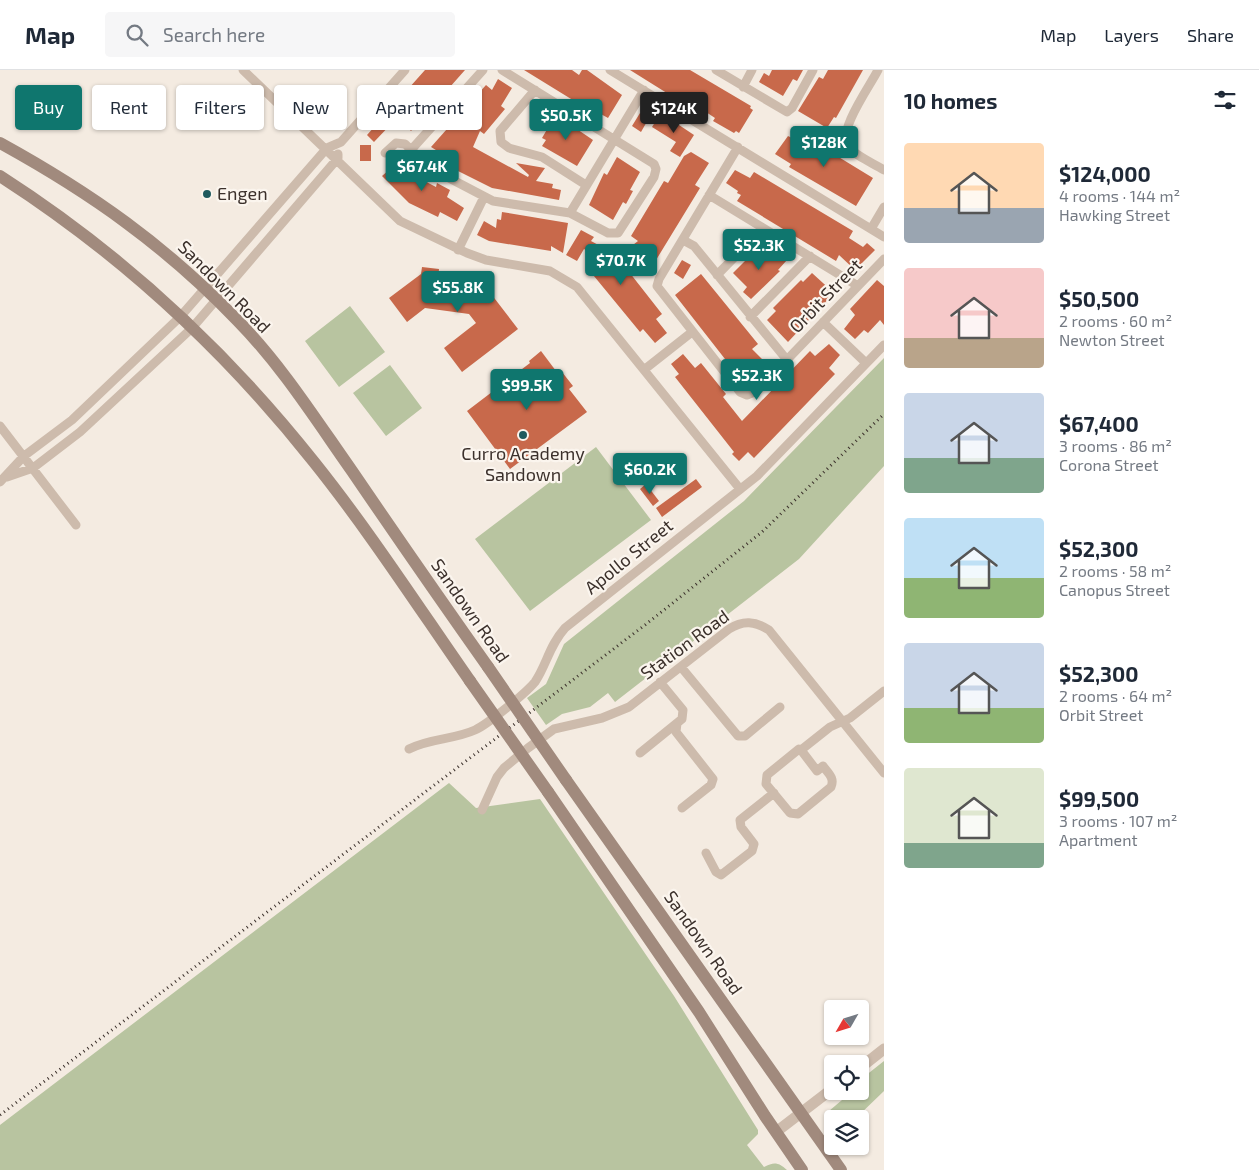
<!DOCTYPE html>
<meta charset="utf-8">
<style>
:root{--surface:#fff;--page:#f6f6f7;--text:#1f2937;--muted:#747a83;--line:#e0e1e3;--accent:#0f766e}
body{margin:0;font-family:"Exo 2",sans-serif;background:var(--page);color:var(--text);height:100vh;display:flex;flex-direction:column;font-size:19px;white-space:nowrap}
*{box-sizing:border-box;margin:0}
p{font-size:16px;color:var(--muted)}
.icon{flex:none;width:28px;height:28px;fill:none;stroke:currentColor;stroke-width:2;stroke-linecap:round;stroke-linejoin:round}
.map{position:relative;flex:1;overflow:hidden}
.side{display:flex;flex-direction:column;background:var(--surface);width:375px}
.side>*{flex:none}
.top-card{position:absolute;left:15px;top:15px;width:475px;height:45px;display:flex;gap:10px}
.needle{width:32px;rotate:231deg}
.buttons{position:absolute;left:824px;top:930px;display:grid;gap:10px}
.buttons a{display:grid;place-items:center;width:45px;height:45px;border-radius:5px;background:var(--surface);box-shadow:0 1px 4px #0004;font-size:25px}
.price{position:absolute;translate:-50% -42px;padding:0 11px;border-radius:5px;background:var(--accent);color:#fff;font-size:16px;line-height:32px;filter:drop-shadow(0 1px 2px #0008)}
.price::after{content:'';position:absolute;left:50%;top:30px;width:15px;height:11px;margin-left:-8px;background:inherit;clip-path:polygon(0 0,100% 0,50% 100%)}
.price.selected{background:#222;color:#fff}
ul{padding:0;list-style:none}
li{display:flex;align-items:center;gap:15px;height:125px;padding:0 20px}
li span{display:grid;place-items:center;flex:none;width:140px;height:100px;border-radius:5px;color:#555}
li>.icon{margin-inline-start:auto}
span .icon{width:60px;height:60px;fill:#fffc;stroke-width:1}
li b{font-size:21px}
h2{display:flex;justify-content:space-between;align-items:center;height:60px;padding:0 20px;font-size:21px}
.tag{padding:0 18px;border-radius:5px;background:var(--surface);box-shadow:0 1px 4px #0004;font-size:18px;line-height:45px}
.tag.selected{background:var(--accent);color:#fff}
header{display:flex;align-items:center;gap:30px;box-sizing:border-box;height:70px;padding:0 25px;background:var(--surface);border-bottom:1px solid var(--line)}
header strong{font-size:24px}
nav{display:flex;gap:28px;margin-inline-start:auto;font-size:18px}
.search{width:350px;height:45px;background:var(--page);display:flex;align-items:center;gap:12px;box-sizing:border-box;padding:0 18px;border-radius:5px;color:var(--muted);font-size:19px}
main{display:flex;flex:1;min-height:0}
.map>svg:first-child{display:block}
.green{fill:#b8c4a0}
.building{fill:#c8694b}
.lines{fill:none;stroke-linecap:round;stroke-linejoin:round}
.minor{stroke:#cdbbac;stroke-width:9}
.tertiary{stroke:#cdbbac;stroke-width:11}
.secondary{stroke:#a18a7d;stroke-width:12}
.rail{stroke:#3b302b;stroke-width:3;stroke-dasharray:1 4;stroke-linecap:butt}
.secondary-bridge{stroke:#a18a7d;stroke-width:12}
.poi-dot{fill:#1f5a5e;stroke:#fbf5ee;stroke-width:2}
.labels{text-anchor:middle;stroke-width:4.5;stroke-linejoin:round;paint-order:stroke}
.poi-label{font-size:18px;fill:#3b302b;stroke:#fbf5ee;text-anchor:start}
.street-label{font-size:18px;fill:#3b302b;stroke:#fbf5ee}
</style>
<header>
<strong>Map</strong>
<div class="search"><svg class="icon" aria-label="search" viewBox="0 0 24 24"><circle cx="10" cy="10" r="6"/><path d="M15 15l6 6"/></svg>Search here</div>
<nav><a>Map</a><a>Layers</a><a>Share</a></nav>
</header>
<main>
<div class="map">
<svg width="884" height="1100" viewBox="0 0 884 1100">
<rect width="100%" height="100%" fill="#f4ebe1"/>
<path class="green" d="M350 236 385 282 339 317 305 271Z
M884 288V396L799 489 615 632 608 623 590 637 562 644 546 655 527 628 546 614 564 574 744 431Z
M390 295 422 338 386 366 353 323Z
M596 377 651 450 530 541 475 469Z
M449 713 476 738 540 729 674 926 758 1060V1064L747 1075 764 1097C774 1092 778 1092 787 1100H0V1055Z
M884 991V1021L855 1049H832V1064L826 1050 829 1041 842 1030 840 1027 847 1021H860V1010Z"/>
<path class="building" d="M425 0H465L411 61 401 50 397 54 394 51 374 72 367 65Z
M524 0H572L579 5 582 0H587L622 25 608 48 590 38 589 40Z
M630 0H690L751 36 750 38 753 40 739 63 736 61 734 63 713 51 715 48 697 36 694 40Z
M772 0H803L797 11 793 9 783 26 759 12 764 3 769 6Z
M828 0H863L836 48 834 47 827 58 798 41 819 7 823 9Z
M498 9 512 18 501 36 505 39 484 64 480 61 473 77 528 107 529 105 516 93 545 98 536 111 553 114 552 118 561 120 559 130 492 118 446 95 449 88 431 77 486 15 492 20Z
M640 43 649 48 641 62 632 56Z
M661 43 694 65 680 87 670 81 676 72 652 57Z
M559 47 593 70 577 96 542 76 546 70 542 68 552 51 555 53Z
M796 61 873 108 856 136 789 97 791 94 775 84 788 66 792 68Z
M360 75H371V91H360Z
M691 82 709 93 695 115 700 118 653 195 647 190 645 194 624 182 638 171 631 166 664 111 668 113 684 86Z
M617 87 640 102 630 120 633 121 626 134 623 132 613 150 589 135 604 103 607 105Z
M404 89 415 101 411 104 436 117 437 113 450 120 447 127 464 138 457 151 440 142 438 147 409 133 382 106 390 99 392 101Z
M735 100 750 108 754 102 853 161 849 168 863 177 867 173 875 180 855 200 839 185 836 191 737 131 741 125 737 123 738 121 726 113Z
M502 142 568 153 563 183 551 176V181L489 171 477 165 484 151 496 158 497 149 501 150Z
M581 160 594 167 591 171 615 184 662 244 656 249 667 263 655 273 643 259 640 262 589 200 601 190 584 179 577 191 566 185Z
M761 175 774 188 780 182 787 190 778 200 780 201 751 229 743 222 747 217 733 203Z
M682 190 691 195 683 209 674 203Z
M422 197 439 199 438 210 485 216 518 259 462 302 444 278 476 253 469 244 425 238 407 252 389 228 421 204Z
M812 203 834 223 788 272 767 250 776 241 773 238 801 210 803 212Z
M701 204 758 274 752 279 766 293 747 312 732 298 675 225Z
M877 210 884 216V255L880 250 868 263 864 260 855 269 844 259 855 245 850 239Z
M829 274 840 285 829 298 835 304 754 388 748 382 739 391 732 384 734 382 675 307 679 304 671 294 683 284 695 298 701 293 726 324 723 327 742 351 810 281 815 286Z
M541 281 559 305 562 302 573 316 569 319 587 342 510 399 467 341 530 293 529 291Z
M696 409 702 417 662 447 656 438Z
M646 414 659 431 653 436 640 419Z"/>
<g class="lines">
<path class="minor" d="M243 0 400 151 467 183 486 190 550 201 577 217 740 419
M610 0 884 167
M716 0 787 42 792 38 813 0
M878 0C870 16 837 61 848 76 855 86 873 93 884 100
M743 17 752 0
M535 20 500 61 501 72 509 78 542 87 586 115
M738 77 659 209 657 216 740 322 747 325 757 321 884 189
M411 80 483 0
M385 83 396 73 405 74 430 98 493 131 570 143 608 163H618L654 107 656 99 654 94 502 0
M709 125 858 216
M570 143 644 20
M871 159 884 137
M683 170 694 176 787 290
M458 180 484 127
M717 205 763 158
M750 247 810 186
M823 252 866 293
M645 299 692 262
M0 356 76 455
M7 407 33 398 80 362 192 258 338 88V84
M0 412 24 386 72 350 180 247 327 78 341 72 405 0
M681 597 738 666H745L780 637
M677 653 676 662 713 709 711 715 682 738
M409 679C430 668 453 670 475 660 488 654 526 623 535 612 547 594 549 576 565 558L757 406 884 275
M801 680 817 701 823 696C828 703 835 708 831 717L798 744 790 743 766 714 767 705 799 679 801 680 830 657 850 648 884 621
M640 683 682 649 683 640 660 612
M482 740 497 707 504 698 528 678 554 659 602 648 629 637 729 559C743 550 755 551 769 560L884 703
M706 783 716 802 721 805 752 781 754 774 741 757 740 750 774 723"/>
<path class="tertiary" d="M860 998 884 979
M776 1062 832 1019"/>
<path class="secondary" d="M0 73C91 123 166 176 238 251 282 296 316 350 352 401 397 467 442 532 488 597
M0 106C120 183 226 281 314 392 370 462 419 538 470 611
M566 710 841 1100
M548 722 699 942 765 1046 802 1100"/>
<path class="rail" d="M0 1045 645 555 762 462 884 344"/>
<path class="secondary-bridge" d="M488 597 566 710
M470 611 548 722"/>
</g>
<g class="poi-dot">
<circle cx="207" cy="124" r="5"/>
<circle cx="523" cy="365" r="5"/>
</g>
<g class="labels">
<g class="poi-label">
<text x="217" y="130">Engen</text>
<text x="523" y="390" text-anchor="middle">Curro Academy<tspan x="523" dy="21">Sandown</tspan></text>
</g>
<g class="street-label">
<text transform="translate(224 217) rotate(45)" y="6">Sandown Road</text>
<text transform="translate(826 226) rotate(-46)" y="6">Orbit Street</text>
<text transform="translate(629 487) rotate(-39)" y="6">Apollo Street</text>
<text transform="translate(470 541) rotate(55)" y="6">Sandown Road</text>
<text transform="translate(685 575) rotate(-36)" y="6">Station Road</text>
<text transform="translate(703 873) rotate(55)" y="6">Sandown Road</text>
</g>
</g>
</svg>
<div class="buttons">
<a><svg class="needle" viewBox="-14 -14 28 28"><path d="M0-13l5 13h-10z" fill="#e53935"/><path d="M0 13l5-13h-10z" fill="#747a83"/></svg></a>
<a><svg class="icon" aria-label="locate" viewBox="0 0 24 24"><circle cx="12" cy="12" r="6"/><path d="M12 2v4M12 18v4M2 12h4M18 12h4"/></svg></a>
<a><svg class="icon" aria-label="layers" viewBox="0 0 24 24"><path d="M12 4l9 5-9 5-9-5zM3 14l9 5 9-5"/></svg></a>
</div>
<b class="price selected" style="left:674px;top:64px">$124K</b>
<b class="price" style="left:566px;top:71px">$50.5K</b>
<b class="price" style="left:824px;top:98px">$128K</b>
<b class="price" style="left:422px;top:122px">$67.4K</b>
<b class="price" style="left:759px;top:201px">$52.3K</b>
<b class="price" style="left:621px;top:216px">$70.7K</b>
<b class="price" style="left:458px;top:243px">$55.8K</b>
<b class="price" style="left:757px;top:331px">$52.3K</b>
<b class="price" style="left:527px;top:341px">$99.5K</b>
<b class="price" style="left:650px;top:425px">$60.2K</b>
<div class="top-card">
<a class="tag selected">Buy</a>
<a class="tag">Rent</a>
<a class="tag">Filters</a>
<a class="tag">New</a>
<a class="tag">Apartment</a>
</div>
</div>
<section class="side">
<h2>10 homes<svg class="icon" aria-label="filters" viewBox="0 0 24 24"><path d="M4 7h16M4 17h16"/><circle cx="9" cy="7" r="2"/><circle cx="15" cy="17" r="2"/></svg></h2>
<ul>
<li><span style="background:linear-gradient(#ffd9b3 65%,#9aa5b1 0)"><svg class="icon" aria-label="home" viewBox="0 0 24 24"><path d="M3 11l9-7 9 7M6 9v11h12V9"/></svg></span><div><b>$124,000</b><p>4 rooms · 144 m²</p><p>Hawking Street</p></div></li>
<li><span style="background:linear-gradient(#f6c9c9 70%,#b9a48a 0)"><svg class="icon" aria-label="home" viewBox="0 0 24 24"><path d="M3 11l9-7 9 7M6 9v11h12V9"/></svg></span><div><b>$50,500</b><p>2 rooms · 60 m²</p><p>Newton Street</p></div></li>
<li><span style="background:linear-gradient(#c9d6e8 65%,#7fa58c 0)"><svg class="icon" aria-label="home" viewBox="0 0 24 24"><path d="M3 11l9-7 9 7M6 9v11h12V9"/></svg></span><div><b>$67,400</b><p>3 rooms · 86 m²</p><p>Corona Street</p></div></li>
<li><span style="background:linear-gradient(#bfe0f5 60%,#8fb573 0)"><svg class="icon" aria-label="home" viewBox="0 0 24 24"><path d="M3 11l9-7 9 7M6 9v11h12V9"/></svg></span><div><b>$52,300</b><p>2 rooms · 58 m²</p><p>Canopus Street</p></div></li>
<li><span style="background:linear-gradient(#c9d6e8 65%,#8fb573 0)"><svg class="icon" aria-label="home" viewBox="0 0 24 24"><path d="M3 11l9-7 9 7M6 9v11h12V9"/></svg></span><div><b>$52,300</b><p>2 rooms · 64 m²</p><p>Orbit Street</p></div></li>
<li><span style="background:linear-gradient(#dfe7d0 75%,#7fa58c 0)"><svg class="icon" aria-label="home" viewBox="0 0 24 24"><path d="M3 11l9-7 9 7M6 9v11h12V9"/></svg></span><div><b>$99,500</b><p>3 rooms · 107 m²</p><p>Apartment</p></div></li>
</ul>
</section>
</main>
